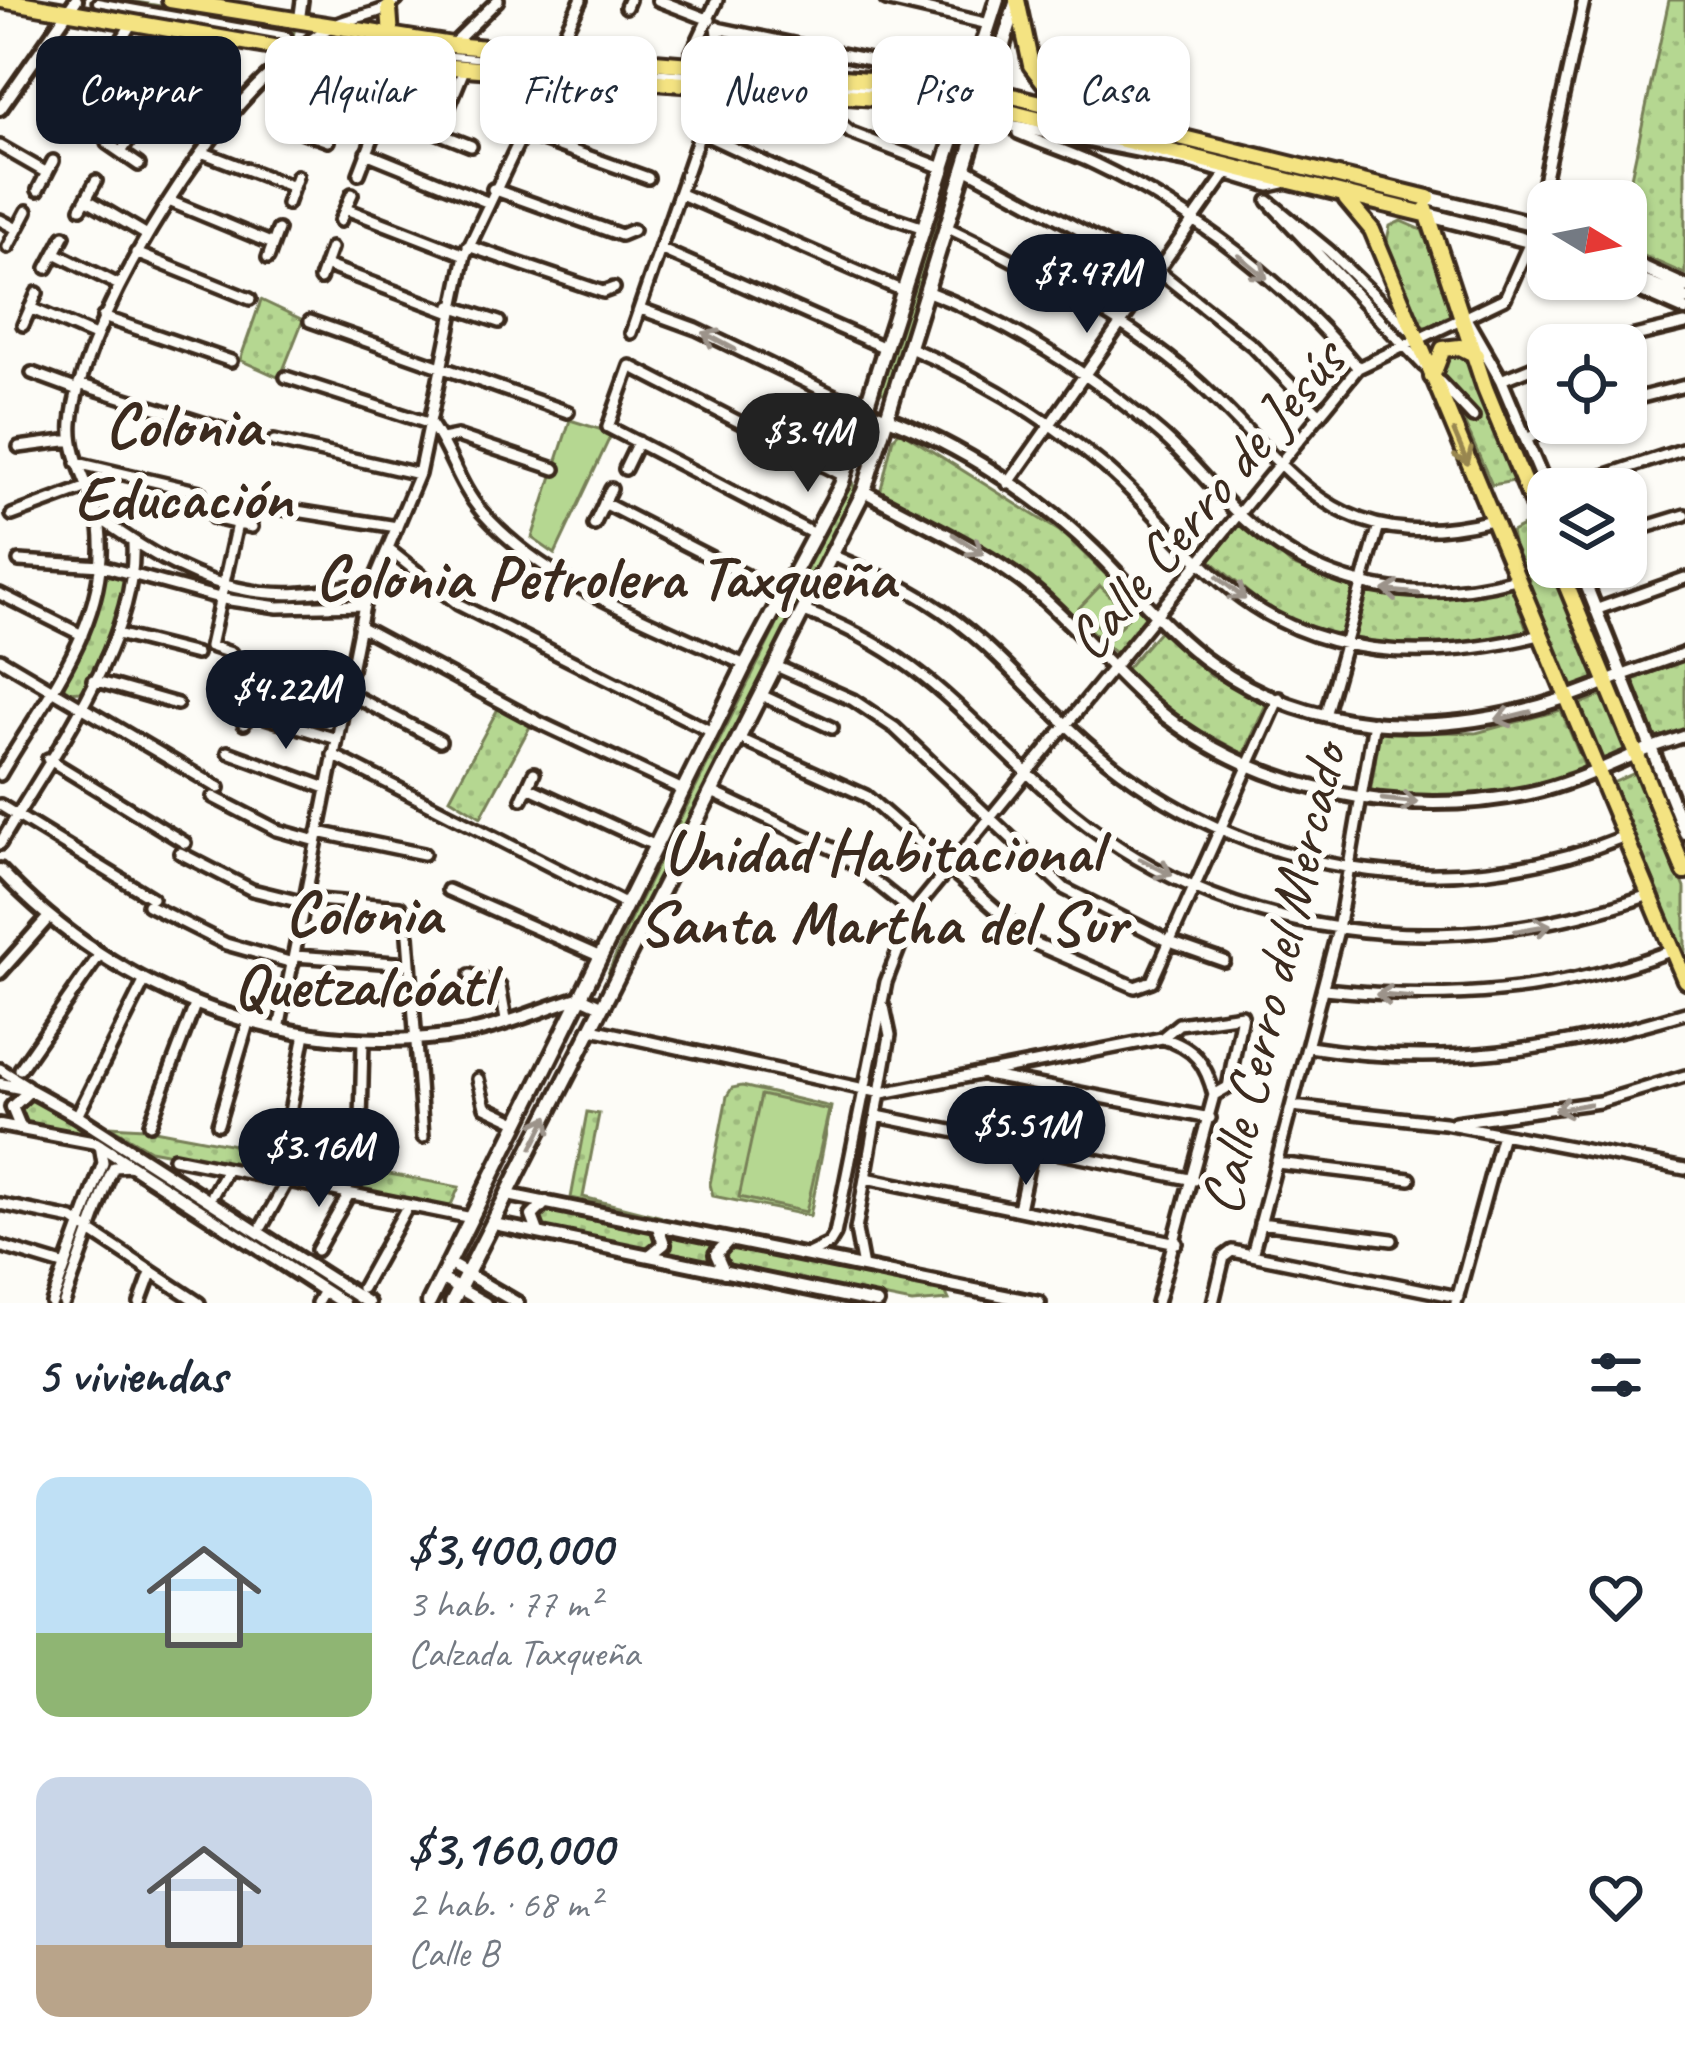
<!DOCTYPE html>
<html lang="es">
<meta charset="utf-8">
<style>
:root{--surface:#fff;--page:#f2f2f3;--text:#1f2937;--muted:#747a83;--accent:#111827}
body{margin:0;font-family:Caveat,sans-serif;background:var(--page);color:var(--text);height:100vh;display:flex;flex-direction:column;font-size:45px;white-space:nowrap}
*{box-sizing:border-box;margin:0}
p{font-size:39px;color:var(--muted)}
.icon{flex:none;width:66px;height:66px;fill:none;stroke:currentColor;stroke-width:2;stroke-linecap:round;stroke-linejoin:round}
.map{position:relative;height:1303px;overflow:hidden}
.panel{display:flex;flex-direction:column;background:var(--surface);flex:1}
.panel>*{flex:none}
.top-card{position:absolute;left:36px;top:36px;width:1614px;height:108px;display:flex;gap:24px}
.needle{width:78px;rotate:100deg}
.tools{position:absolute;left:1527px;top:180px;display:grid;gap:24px}
.tools a{display:grid;place-items:center;width:120px;height:120px;border-radius:24px;background:var(--surface);box-shadow:0 3px 9px #0004;font-size:60px}
.price{position:absolute;translate:-50% -102px;padding:0 27px;border-radius:42px;background:var(--accent);color:#fff;font-size:39px;line-height:78px;filter:drop-shadow(0 3px 6px #0008)}
.price::after{content:'';position:absolute;left:50%;top:72px;width:36px;height:27px;margin-left:-18px;background:inherit;clip-path:polygon(0 0,100% 0,50% 100%)}
.price.active{background:#222;color:#fff}
ul{padding:0;list-style:none}
li{display:flex;align-items:center;gap:36px;height:300px;padding:0 36px}
li span{display:grid;place-items:center;flex:none;width:336px;height:240px;border-radius:24px;color:#555}
li>.icon{margin-inline-start:auto}
span .icon{width:144px;height:144px;fill:#fffc;stroke-width:1}
li b{font-size:51px}
h2{display:flex;justify-content:space-between;align-items:center;height:144px;padding:0 36px;font-size:51px}
.pill{padding:0 42px;border-radius:24px;background:var(--surface);box-shadow:0 3px 9px #0004;font-size:42px;line-height:108px}
.pill.active{background:var(--accent);color:#fff}
.map>svg:first-child{display:block}
.grass{fill:url(#grass-dots);stroke:#788058;stroke-width:3}
.garden{fill:#b5d791;stroke:#788058;stroke-width:3}
.lines{fill:none;stroke-linecap:round;stroke-linejoin:round}
.pedestrian-casing{stroke:#3b2a1e;stroke-width:15}
.minor-casing{stroke:#3b2a1e;stroke-width:18}
.tertiary-casing{stroke:#3b2a1e;stroke-width:20}
.secondary-casing{stroke:#3b2a1e;stroke-width:21}
.primary-casing{stroke:#3b2a1e;stroke-width:22}
.pedestrian{stroke:#fdfcf7;stroke-width:6}
.minor{stroke:#fdfcf7;stroke-width:9}
.tertiary{stroke:#fdfcf7;stroke-width:10}
.secondary{stroke:#fdfcf7;stroke-width:12}
.primary{stroke:#f4e382;stroke-width:14}
.oneway{stroke:#9c938a}
.oneway2{stroke:#988650}
.labels{text-anchor:middle;stroke-width:12;stroke-linejoin:round;paint-order:stroke}
.street-label{font-size:60px;fill:#3b2a1e;stroke:#fdfcf7}
.neighbourhood-label{font-size:63px;font-weight:bold;fill:#3b2a1e;stroke:#fdfcf7}
</style>
<div class="map">
<svg width="1685" height="1303" viewBox="0 0 1685 1303">
<defs>
<pattern id="grass-dots" width="8" height="8" patternUnits="userSpaceOnUse" patternTransform="scale(3)"><rect width="8" height="8" fill="#b5d791"/><path d="M2 2h.1M6 6h.1" fill="none" stroke="#9db97d" stroke-width="1.8" stroke-linecap="round"/></pattern>
</defs>
<rect width="100%" height="100%" fill="#fdfcf7"/>
<filter id="ink" filterUnits="userSpaceOnUse"><feTurbulence type="fractalNoise" baseFrequency=".00833" numOctaves="2"/><feDisplacementMap in="SourceGraphic" scale="24" xChannelSelector="R" yChannelSelector="G"/><feConvolveMatrix kernelMatrix="1 2 1 2 8 2 1 2 1" color-interpolation-filters="sRGB"/></filter>
<g filter="url(#ink)">
<path class="grass" d="M91 0H124L295 28 291 44 91 7Z
M1669 0H1685V274L1626 248V201Z
M342 38 569 59 567 72 335 53Z
M972 137 887 394 877 391 961 138Z
M1401 221 1422 230 1454 312 1441 328 1418 326 1386 245 1390 226Z
M261 300 303 320 280 378 240 360Z
M1453 352 1467 361 1517 474 1514 481 1492 485 1442 372Z
M900 431 1064 534 1148 616 1116 654C1042 583 975 534 880 493L893 438Z
M850 478 857 493 607 976 631 918Z
M1242 520 1291 565 1355 588 1341 639 1272 613 1209 559Z
M1533 521 1597 679 1566 692 1520 579 1511 532Z
M113 572 126 582 112 630 82 691 66 692 62 680 99 585 105 574Z
M1511 586 1529 636 1441 654 1353 645 1366 592 1417 599Z
M1161 629 1211 676 1267 702 1244 754 1183 721 1124 671Z
M1685 660V733L1656 742 1632 680Z
M1604 694 1629 752 1598 765 1573 707Z
M501 703 533 721 481 817 450 798Z
M1561 710 1585 768C1512 795 1447 803 1370 794L1380 730 1476 733Z
M1637 772 1685 888V973L1606 786Z
M742 1086 831 1107 810 1216 713 1196 710 1184 727 1096 732 1088Z
M32 1098 73 1119 84 1131 81 1136 27 1128 18 1110Z
M587 1112 599 1114 583 1197 662 1217 571 1198Z
M109 1126 144 1128 459 1187 450 1207 150 1150Z
M548 1207 650 1229 657 1241 646 1250 542 1228 536 1216Z
M665 1232 718 1243 713 1263 661 1253Z
M728 1245 944 1289 949 1300 912 1303 724 1265 722 1254Z"/>
<path class="garden" d="M570 420 612 433 555 554 532 538Z
M1100 586 1130 615 1110 638 1079 608Z
M761 1095 829 1110 806 1212 739 1197Z"/>
<g class="lines">
<g class="pedestrian-casing">
<path id="pedestrian" d="M97 2 287 36
M344 46 561 66
M589 67 876 90"/>
</g>
<g class="minor-casing">
<path id="minor" d="M658 0 710 20
M886 0 989 24
M626 7 629 0
M299 22 302 0
M717 27 722 64
M717 28 894 65 916 80
M452 45 498 0
M555 52 581 0
M688 61 717 0
M463 72 438 133 471 146
M807 95 851 133 945 169
M61 109 89 126
M75 117 133 21
M279 123 328 141
M523 133 648 178
M701 133 856 205 924 228
M1018 133C1043 144 1070 152 1095 164 1194 211 1288 284 1358 368
M316 137 342 59
M107 143 139 165
M0 146 47 173
M121 152 201 34
M204 153 293 187
M366 153 487 202
M1190 162 1269 186 1283 183
M965 168 1162 274 1253 346 1320 415
M359 174 379 122
M493 189 621 235 633 230
M38 190 53 161
M681 194 903 291
M86 199 147 235
M169 201 273 244
M287 204 297 176
M81 208 96 181
M346 209 465 255
M0 220 17 229
M340 221 352 194
M946 227C1024 264 1100 305 1168 357 1286 448 1315 564 1492 520
M468 246 603 292 614 288
M8 247 27 211
M662 250 883 347
M55 253 119 285
M136 253 250 299
M268 258 278 230
M325 265 449 312
M47 268 64 236
M320 279 331 248
M926 291C1013 324 1091 374 1161 434 1189 458 1211 487 1237 513 1317 588 1411 607 1516 579
M451 306 499 322
M30 308 95 336
M641 309 696 329 862 409
M103 317 231 361
M310 321 568 412
M23 325 37 293
M1412 332 1329 251 1268 201 1424 366
M631 333 715 90
M1597 345 1685 324
M908 347C977 376 1045 417 1103 465 1152 506 1190 560 1242 598 1330 662 1439 660 1540 635
M32 373 78 390
M286 377 431 424C451 452 459 486 482 512 548 587 657 623 745 665
M1501 380 1548 361
M1440 382 1473 417
M79 384 225 430
M1626 401 1685 386
M442 439 457 436 555 469
M1526 439 1564 423
M274 441 419 474
M19 447 72 440
M77 463 200 492
M625 469 638 442
M1008 484 1225 175
M1564 489 1685 449
M604 503 782 594
M265 506 397 527
M12 515 85 488
M98 517C189 582 258 613 371 581
M214 518 252 527
M594 525 611 489
M1626 533 1685 515
M814 534 608 427 630 366 844 476
M388 549 458 604 712 732
M832 555C865 570 900 583 930 603 993 642 1037 702 1093 749 1241 874 1445 910 1625 836
M19 561 102 566 223 599 278 607 364 605
M0 594 82 635
M1595 610 1685 578
M804 611C924 654 967 721 1057 800 1221 945 1450 965 1649 895
M359 626 538 722 683 790
M117 634 196 654
M231 653 210 646 237 524
M0 659 219 788
M268 665 333 685 440 741
M776 666 853 700 895 728 1065 889 1170 942 1224 961
M1623 675 1685 653
M93 680 177 704
M761 695 832 728
M248 712 337 739
M1326 712 1379 525
M244 724 251 700
M747 742 866 796 1034 943 1135 987 1152 981 1279 698
M1650 748 1685 736
M228 752 326 788
M333 755 627 905
M48 759 185 843
M0 775C45 697 111 622 100 527 95 491 69 461 72 423 80 326 204 125 280 65 295 53 313 36 331 27 352 15 379 17 397 0
M528 787 656 846
M712 792 837 851 913 912
M213 797 277 830 316 841
M522 799 534 773
M0 805 152 898
M318 832 424 854
M0 844C48 761 138 641 133 544
M180 853 252 890 305 903
M448 890 601 957
M306 899 400 907
M148 905 226 944 293 963
M408 936 423 1137
M295 956 410 964
M470 975 500 986 506 1020
M1324 989C1447 1002 1556 994 1673 950
M279 1029 364 605 419 474 465 255 523 133 551 97 575 80 581 53
M592 1029 882 1093 1162 1038C1195 1047 1206 1064 1214 1095L1157 1303
M1162 1038 1179 1024 1242 1015 1228 1087 1214 1095
M1309 1047C1439 1068 1559 1051 1685 1013
M0 1069 27 1086
M20 1069 100 954
M986 1075 1210 1118
M478 1079 485 1107 519 1123
M1292 1106 1444 1123 1685 1169
M77 1116 145 980
M877 1116 1194 1180
M1455 1122 1599 1102 1685 1076
M150 1124 195 1005
M218 1124 248 1023
M284 1143 305 1034
M174 1158 472 1218
M360 1162 363 1041
M1277 1163 1410 1179
M866 1178 1177 1243
M213 1194 227 1169
M0 1204 72 1219 199 1303
M1019 1209 1032 1148
M1260 1223 1392 1240
M262 1226 287 1181
M0 1246 66 1266
M317 1250 349 1194
M806 1255 829 1244 835 1234 886 982 913 912 1358 368 1505 298 1531 240 1584 0
M1252 1255 1338 930 1374 722
M863 1267 856 1230 890 1035 884 1007
M362 1288 408 1205
M52 1303 103 1163 100 1145
M64 1303 109 1178 114 1167 132 1166
M140 1303 151 1273
M317 1303 324 1291
M1213 1303 1224 1257 1232 1251 1458 1297
M1456 1303 1502 1134"/>
</g>
<g class="tertiary-casing">
<path id="tertiary" d="M0 109 76 0
M963 116 1195 162
M1614 279 1685 310
M1467 321 1501 380 1548 492
M862 409C944 435 1034 491 1095 551 1134 589 1168 634 1213 665 1336 752 1494 734 1623 675
M864 491C922 524 983 548 1036 592 1078 627 1112 671 1153 706 1255 792 1402 820 1530 793 1572 784 1611 764 1650 748
M1579 567 1685 833
M0 870C120 997 293 1062 467 1033 505 1026 544 1008 581 997L603 1007
M0 972 48 918
M0 1084 30 1090 77 1116 368 1303
M0 1125 96 1143 343 1303
M21 1129 12 1107 30 1090
M508 1195 1039 1303
M494 1224 877 1303
M538 1232 532 1216 546 1202
M649 1256 664 1244 658 1227
M450 1264 517 1303
M724 1272 716 1254 728 1241
M442 1279 485 1303"/>
</g>
<g class="secondary-casing">
<path id="secondary" d="M1428 198 1548 227
M1425 214 1548 246
M1626 260 1685 287
M1626 275 1685 299
M429 1303 745 665 841 485 997 0
M452 1303 864 491 1017 0"/>
</g>
<g class="primary-casing">
<path id="primary" d="M2 0 342 59 984 106 1425 214
M170 0 452 45 988 90 1428 198
M1017 0 1031 65 1063 107
M389 8 391 37
M1346 199 1372 230 1685 980
M1426 209 1485 388 1548 541
M1432 377 1443 349 1460 347 1476 355
M1559 567 1685 872"/>
</g>
<use href="#pedestrian" class="pedestrian"/>
<use href="#minor" class="minor"/>
<use href="#tertiary" class="tertiary"/>
<use href="#secondary" class="secondary"/>
<use href="#primary" class="primary"/>
</g>
<defs><path id="oneway-shaft" d="M-6 0H5M1.5-3L5.5 0L1.5 3" fill="none" stroke-width="1.6" stroke-linecap="round" stroke-linejoin="round" transform="scale(3)"/></defs>
<g class="oneway">
<use href="#oneway-shaft" transform="translate(1253 267) rotate(39)"/>
<use href="#oneway-shaft" transform="translate(719 341) rotate(-152)"/>
<use href="#oneway-shaft" transform="translate(968 544) rotate(33)"/>
<use href="#oneway-shaft" transform="translate(1231 588) rotate(39)"/>
<use href="#oneway-shaft" transform="translate(1401 592) rotate(-174)"/>
<use href="#oneway-shaft" transform="translate(1513 716) rotate(166)"/>
<use href="#oneway-shaft" transform="translate(1400 801) rotate(6)"/>
<use href="#oneway-shaft" transform="translate(1156 867) rotate(27)"/>
<use href="#oneway-shaft" transform="translate(1533 928) rotate(-10)"/>
<use href="#oneway-shaft" transform="translate(1394 996) rotate(-175)"/>
<use href="#oneway-shaft" transform="translate(1572 1107) rotate(170)"/>
<use href="#oneway-shaft" transform="translate(540 1132) rotate(-63)"/>
</g>
<use class="oneway2" href="#oneway-shaft" transform="translate(1461 448) rotate(67)"/>
</g>
<g class="labels">
<g class="street-label">
<text transform="translate(1204 499) rotate(-50)" y="21">Calle Cerro de Jesús</text>
<text transform="translate(1272 979) rotate(-77)" y="21">Calle Cerro del Mercado</text>
</g>
<g class="neighbourhood-label">
<text x="183" y="446">Colonia<tspan x="183" dy="72">Educación</tspan></text>
<text x="605" y="598">Colonia Petrolera Taxqueña</text>
<text x="882" y="872">Unidad Habitacional<tspan x="882" dy="72">Santa Martha del Sur</tspan></text>
<text x="363" y="934">Colonia<tspan x="363" dy="72">Quetzalcóatl</tspan></text>
</g>
</g>
</svg>
<div class="tools">
<a><svg class="needle" viewBox="-14 -14 28 28"><path d="M0-13l5 13h-10z" fill="#e53935"/><path d="M0 13l5-13h-10z" fill="#747a83"/></svg></a>
<a><svg class="icon" aria-label="locate" viewBox="0 0 24 24"><circle cx="12" cy="12" r="6"/><path d="M12 2v4M12 18v4M2 12h4M18 12h4"/></svg></a>
<a><svg class="icon" aria-label="layers" viewBox="0 0 24 24"><path d="M12 4l9 5-9 5-9-5zM3 14l9 5 9-5"/></svg></a>
</div>
<b class="price" style="left:1087px;top:336px">$7.47M</b>
<b class="price active" style="left:808px;top:495px">$3.4M</b>
<b class="price" style="left:286px;top:752px">$4.22M</b>
<b class="price" style="left:1026px;top:1188px">$5.51M</b>
<b class="price" style="left:319px;top:1210px">$3.16M</b>
<div class="top-card">
<a class="pill active">Comprar</a>
<a class="pill">Alquilar</a>
<a class="pill">Filtros</a>
<a class="pill">Nuevo</a>
<a class="pill">Piso</a>
<a class="pill">Casa</a>
</div>
</div>
<section class="panel">
<h2>5 viviendas<svg class="icon" aria-label="filters" viewBox="0 0 24 24"><path d="M4 7h16M4 17h16"/><circle cx="9" cy="7" r="2"/><circle cx="15" cy="17" r="2"/></svg></h2>
<ul>
<li><span style="background:linear-gradient(#bfe0f5 65%,#8fb573 0)"><svg class="icon" aria-label="home" viewBox="0 0 24 24"><path d="M3 11l9-7 9 7M6 9v11h12V9"/></svg></span><div><b>$3,400,000</b><p>3 hab. · 77 m²</p><p>Calzada Taxqueña</p></div><svg class="icon" aria-label="heart" viewBox="0 0 24 24"><path d="M12 20l-8-8c-3-5 5-10 8-4 3-6 11-1 8 4z"/></svg></li>
<li><span style="background:linear-gradient(#c9d6e8 70%,#b9a48a 0)"><svg class="icon" aria-label="home" viewBox="0 0 24 24"><path d="M3 11l9-7 9 7M6 9v11h12V9"/></svg></span><div><b>$3,160,000</b><p>2 hab. · 68 m²</p><p>Calle B</p></div><svg class="icon" aria-label="heart" viewBox="0 0 24 24"><path d="M12 20l-8-8c-3-5 5-10 8-4 3-6 11-1 8 4z"/></svg></li>
</ul>
</section>
